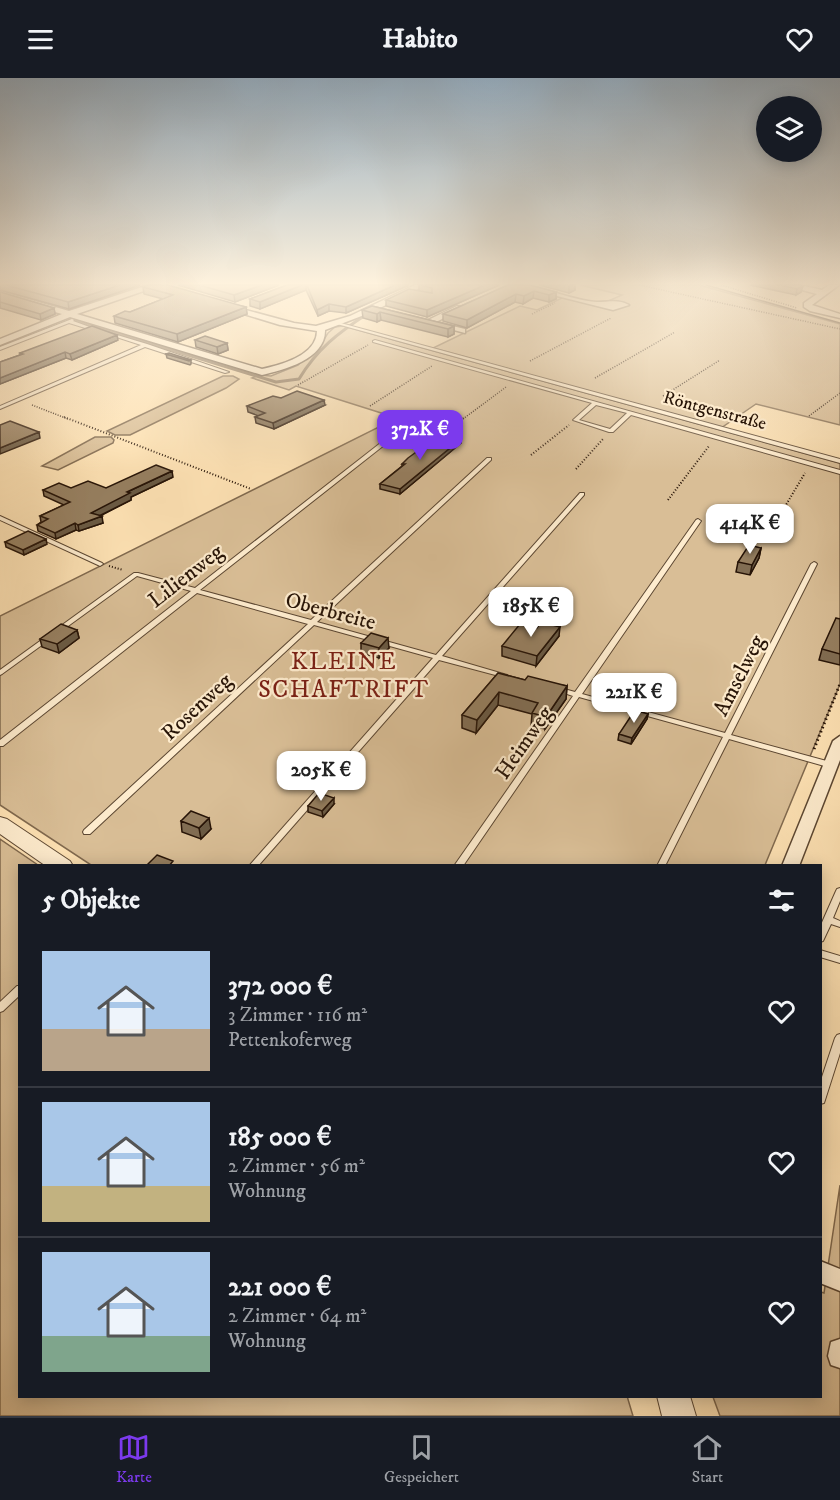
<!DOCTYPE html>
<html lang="de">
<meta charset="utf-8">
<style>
:root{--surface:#171b24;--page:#242831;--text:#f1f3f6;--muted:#9ea1a6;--line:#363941;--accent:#7c3aed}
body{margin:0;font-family:"IM FELL DW Pica",serif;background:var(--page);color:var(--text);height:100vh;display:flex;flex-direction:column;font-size:22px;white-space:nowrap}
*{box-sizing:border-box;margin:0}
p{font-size:20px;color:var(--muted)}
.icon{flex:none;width:33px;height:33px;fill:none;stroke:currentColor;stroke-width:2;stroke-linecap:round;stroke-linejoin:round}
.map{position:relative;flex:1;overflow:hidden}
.side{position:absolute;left:18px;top:786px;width:804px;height:534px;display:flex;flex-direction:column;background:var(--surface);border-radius:0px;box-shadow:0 3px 15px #0003}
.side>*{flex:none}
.fabs{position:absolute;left:756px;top:18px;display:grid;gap:12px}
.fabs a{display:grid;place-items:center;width:66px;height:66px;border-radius:50%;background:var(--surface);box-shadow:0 3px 15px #0003;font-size:30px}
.price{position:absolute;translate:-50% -51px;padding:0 14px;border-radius:12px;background:#fff;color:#222;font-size:20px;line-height:39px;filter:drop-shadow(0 2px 3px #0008)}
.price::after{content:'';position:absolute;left:50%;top:36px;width:18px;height:14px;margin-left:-9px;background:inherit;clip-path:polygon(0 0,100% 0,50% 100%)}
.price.current{background:var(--accent);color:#fff}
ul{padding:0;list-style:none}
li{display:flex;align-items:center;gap:18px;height:150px;padding:0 24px}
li+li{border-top:2px solid var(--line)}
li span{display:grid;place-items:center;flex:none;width:168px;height:120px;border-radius:0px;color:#555}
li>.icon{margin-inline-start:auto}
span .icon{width:72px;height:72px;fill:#fffc;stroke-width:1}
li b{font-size:26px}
h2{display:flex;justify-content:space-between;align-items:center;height:72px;padding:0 24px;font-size:26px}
header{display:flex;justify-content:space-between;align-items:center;height:78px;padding:0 24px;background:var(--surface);font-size:27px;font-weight:700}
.tab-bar{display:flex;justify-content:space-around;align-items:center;height:84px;border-top:2px solid var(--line);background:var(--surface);font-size:16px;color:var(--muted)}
.tab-bar a{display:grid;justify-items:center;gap:3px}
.tab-bar .current{color:var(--accent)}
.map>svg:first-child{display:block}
.green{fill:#d9be96;stroke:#80694e;stroke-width:1.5}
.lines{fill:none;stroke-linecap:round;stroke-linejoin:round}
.stream{stroke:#7c654b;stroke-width:3}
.service-casing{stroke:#5c4732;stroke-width:2}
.minor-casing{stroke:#5c4732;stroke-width:3}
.tertiary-casing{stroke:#5c4732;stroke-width:2}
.path-far2{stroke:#271407;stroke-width:1.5;stroke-dasharray:1 1.5;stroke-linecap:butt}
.path-far1{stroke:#271407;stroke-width:2;stroke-dasharray:1 2;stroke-linecap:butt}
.path{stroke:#271407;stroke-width:3;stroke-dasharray:1.5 3;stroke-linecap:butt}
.service{fill:#feecce;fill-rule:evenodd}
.minor{fill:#feecce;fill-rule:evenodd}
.tertiary{fill:#feecce;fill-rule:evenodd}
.tram{stroke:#271407;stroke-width:1.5}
.wall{fill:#816d53;stroke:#271407;stroke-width:1.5}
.shaded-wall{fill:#695943;stroke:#271407;stroke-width:1.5}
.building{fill:#967f60;stroke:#271407;stroke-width:1.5}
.labels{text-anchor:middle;stroke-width:4.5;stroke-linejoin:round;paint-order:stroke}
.far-street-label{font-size:18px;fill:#271407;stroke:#feecce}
.street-label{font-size:22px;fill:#271407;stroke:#feecce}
.neighbourhood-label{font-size:24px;letter-spacing:1.5px;fill:#7a1f14;stroke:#feecce}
</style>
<header><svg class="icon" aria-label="menu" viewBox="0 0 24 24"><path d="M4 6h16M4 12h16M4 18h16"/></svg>Habito<svg class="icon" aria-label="heart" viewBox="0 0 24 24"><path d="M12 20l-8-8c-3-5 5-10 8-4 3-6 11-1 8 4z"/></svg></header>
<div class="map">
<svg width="840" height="1338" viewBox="0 0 840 1338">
<rect width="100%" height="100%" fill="#fde1b3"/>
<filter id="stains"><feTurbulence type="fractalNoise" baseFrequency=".00333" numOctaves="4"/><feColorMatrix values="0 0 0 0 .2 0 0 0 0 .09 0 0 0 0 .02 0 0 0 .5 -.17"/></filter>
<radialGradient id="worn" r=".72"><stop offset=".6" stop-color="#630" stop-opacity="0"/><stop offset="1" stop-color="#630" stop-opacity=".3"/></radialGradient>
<path class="green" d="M580 207H699L840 246V347L756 326 721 350 433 270 520 228 537 232 564 219 597 228 622 217Z
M343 248 840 385V606L765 787H91L0 727V538L397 340 296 308 289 312 252 300 259 297 271 298 298 287 323 263 328 255 335 249Z
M223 298H233L239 301 226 310 130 357H115L107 353Z
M95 359H111L114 362 113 365 58 392 42 388Z
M0 761 38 787 20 788V1318H627L633 1338H0Z
M840 1107V1338H720L713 1319 820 1318 821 1214 824 1215Z"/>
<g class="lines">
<path class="stream" d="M63 242 67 240 276 304 299 301C317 271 338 255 367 236"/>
<g class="service-casing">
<path id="service" d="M72 241 74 242 73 243 98 252 95 253 69 245 0 272V269Z
M337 244 840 381V385L337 246Z
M107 254 147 266 229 294 225 295 145 269 0 331V328L141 267 107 256Z
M375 262 840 392V396L631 337 613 354H609L573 342 592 325 373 264V263ZM596 327 627 335 610 351 579 342Z
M392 356 397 357 200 512 311 542 487 380H491V382L317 544 436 577 580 415H584V417L442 578 507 597 508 598 507 599H503L439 582 258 788H249L433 580 314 547 90 756H84L83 754 84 752 308 546 197 515 3 668H0V662L191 513 137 498 2 596 0 597V592L134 495H138L195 510Z
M0 438 102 485 103 486 100 488 98 487 0 442Z
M698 441 701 443 582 616 725 655 811 486 814 484 816 485 817 486 731 657 834 685 835 687 834 689H828L729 661 665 788H657L723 659 579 619 463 788H454L573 618 555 612 553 611 557 609 575 614 696 442Z
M840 810V823L833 840 840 843V849L831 846 823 863 820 864V849L836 813 837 811Z
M820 872 840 878V885L820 879Z
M17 908H20V917L3 933 0 934V924Z
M840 956V975L825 1022 824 1025 820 1026V1005L835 960 837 957Z"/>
</g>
<g class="minor-casing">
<path id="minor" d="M148 207H161L77 236 262 291C281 287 317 277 317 253L280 247 224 230V226L294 245 316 248 350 238 415 207H426L372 234 325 252C326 281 284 292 262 297L70 239 0 267V261L62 236 0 218V213L69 233Z
M513 207C542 207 569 222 597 224 609 224 619 221 629 227L613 232Z
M784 207H800L822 212 829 207H839L812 227 840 236V240L810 233 804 229V225L817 216Z
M457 228 464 230 436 244 465 251V255L424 244Z
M840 658V682L799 788H782L833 663Z
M820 1183 840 1191V1213L820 1205Z
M840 1261V1290L831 1287 828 1278 831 1264Z"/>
</g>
<g class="tertiary-casing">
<path id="tertiary" d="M0 739 7 741 70 783 73 788H46L0 756Z
M657 1318H690L696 1338H662Z"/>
</g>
<path class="path-far2" d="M639 207 840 251
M721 207 797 230
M532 236 555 225
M530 283 611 240
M595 300 675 254
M298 307 368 267
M663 318 720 282
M32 327 68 341
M370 328 432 288
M809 338 840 315
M463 341 506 309"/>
<path class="path-far1" d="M64 339 251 411
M383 343 393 342 442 357
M446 353 465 339
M531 377 569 347
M576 391 603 361
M668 422 709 368
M771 452 805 395
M109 488 123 492"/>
<path class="path" d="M814 671 840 606"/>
<use href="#service" class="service"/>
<use href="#minor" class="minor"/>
<use href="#tertiary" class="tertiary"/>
<path class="tram" d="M706 207 840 245"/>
</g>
<path class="wall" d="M0 207H140L69 231 0 212Z
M178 207H279L235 224Z
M287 207H409L346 235 329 233 318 238 306 212 260 231 250 228V221Z
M419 207H499L427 239 386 228V222L419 213Z
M508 207 556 214V221L549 224 533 220 523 226 515 224 467 250 443 243V236Z
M539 207H575V212L569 215Z
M750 207H801V214L796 217Z
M143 209 246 229 247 236 178 264 115 245 114 238 130 234 163 221 144 216Z
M0 214 54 230 55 236 41 242 0 230Z
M372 228 454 248V256L448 259 381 242 377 244 363 240 362 232Z
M118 262 72 282 66 280 0 306V284L20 277V275Z
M195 262 227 265 228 272 218 276 196 269Z
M166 276 191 282V286L190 287 167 280Z
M281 320 325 327 274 351 256 345 255 339 259 338 248 334 247 328Z
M461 361V365L400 416 380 411V406L402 388V386Z
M173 399 131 419V422L100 438 103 445 79 453 76 452 56 461 38 453 37 447 41 444 40 438 64 427 44 418 43 412 71 410H106Z
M5 464 47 466 24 477 6 469Z
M761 470 759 480 750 497 736 494 738 484Z
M840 541V587L819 582 822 571Z
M537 550 559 558 536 588 502 578V568Z
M77 552 79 560 59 575 42 569 40 561Z
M361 565 389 570 379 580 361 575Z
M498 595 525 602 567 608 566 621 545 651 531 648 532 636 498 627 476 655 462 650V637Z
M673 601 672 612 658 632 654 631 653 633 639 629 641 619Z
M648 636 647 641 631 666 618 662 619 656Z
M334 726 323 739 308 734V728Z
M181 743 211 751 201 761 182 754Z"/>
<path class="shaded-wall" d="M120 207H140L69 231 68 224Z
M262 207H279L235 224 234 217Z
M302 207H306V212L260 231V224Z
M395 207H409L346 235V229Z
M485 207H499L427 239V232Z
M571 207H575V212L569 215V208Z
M803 208 801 214 796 217 797 211Z
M534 213 533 220 523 226 524 218Z
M556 214V221L549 224V217Z
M516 216 515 224 467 250V242Z
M329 226V233L318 238 317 232Z
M246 229 247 236 178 264 177 256Z
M54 230 55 236 41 242 40 236Z
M380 234 381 242 377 244V236Z
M454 248V256L448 259V251Z
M117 257 118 262 72 282 70 276Z
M227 265 228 272 218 276 217 269Z
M65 274 66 280 0 306V300Z
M324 322 325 327 274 351 273 345Z
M39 354 40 360 0 376V370Z
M461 361V365L400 416V411Z
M172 393 173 399 131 419V422L93 441 91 435 127 414Z
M102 438 103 445 79 453 78 447Z
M75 445 76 452 56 461 55 455Z
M46 461 47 466 24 477 23 472Z
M761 470 759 480 750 497 752 487Z
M560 549 559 558 536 588 537 578Z
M77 552 79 560 59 575 57 566Z
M388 560 389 570 379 580V570Z
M673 601 672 612 658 632 660 621Z
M567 608 566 621 545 651 546 639Z
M499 614 498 627 476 655 477 642Z
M656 620 654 631 653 633 654 622Z
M648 636 647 641 631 666 632 660Z
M334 720V726L323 739 322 733Z
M209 740 211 751 201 761 199 750Z"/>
<path class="building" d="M6 207H120L68 224Z
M149 207H168L246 229 177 256 114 238 125 233 130 234 173 217 143 209Z
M199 207H262L234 217Z
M287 207H302L260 224 250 221Z
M307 207H395L346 229 329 226 317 232Z
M421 207H485L427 232 386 222 409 211 432 215V210Z
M508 207H530L556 214 549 217 534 213 524 218 516 216 467 242 443 236Z
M780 207H801L803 208 797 211Z
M0 214 54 230 40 236 0 224Z
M372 228 454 248 448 251 380 234 377 236 362 232Z
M92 248 117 257 70 276 65 274 0 300V284L23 276 20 275Z
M205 258 227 265 217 269 195 262Z
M169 275 191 282 189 283 166 276Z
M297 313 324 322 273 345 255 339 265 335 247 328 273 318 281 320Z
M10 343 39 354 0 370V347Z
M441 356 461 361 400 411 380 406 405 386H402L408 380Z
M156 387 172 393 127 414 130 415 91 435 102 438 78 447 75 445 55 455 37 447 48 441 40 438 70 424 43 412 59 405 71 410 88 403 106 410Z
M28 453 46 461 23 472 5 464Z
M749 467 761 470 752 487 738 484Z
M836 540 840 541V576L822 571Z
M541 544 560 549 537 578 502 568 520 546 537 550Z
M61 546 77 552 57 566 40 561Z
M371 555 388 560 379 570 361 565Z
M498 595 525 602 528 598 567 608 546 639 532 635 538 625 499 614 477 642 462 637Z
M656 596 673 601 660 621 656 620 654 622 641 619Z
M635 632 648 636 632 660 619 656Z
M319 715 334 720 322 733 308 728Z
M191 733 209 740 199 750 181 743Z
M157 777 173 783 169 788H146Z"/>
<linearGradient id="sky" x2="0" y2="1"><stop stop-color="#93aabc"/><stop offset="0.52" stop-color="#fef2dd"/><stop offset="1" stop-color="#fef2dd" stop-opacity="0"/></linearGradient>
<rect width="840" height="395" fill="url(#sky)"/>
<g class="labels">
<g class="far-street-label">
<text transform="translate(715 332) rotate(15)" y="6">Röntgenstraße</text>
</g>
<g class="street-label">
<text transform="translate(185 497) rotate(-38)" y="8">Lilienweg</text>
<text transform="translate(331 532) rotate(15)" y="8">Oberbreite</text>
<text transform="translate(738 597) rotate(-63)" y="8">Amselweg</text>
<text transform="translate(196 628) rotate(-43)" y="8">Rosenweg</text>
<text transform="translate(523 664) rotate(-55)" y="8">Heimweg</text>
</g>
<g class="neighbourhood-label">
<text x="344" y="591">KLEINE<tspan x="344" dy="28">SCHAFTRIFT</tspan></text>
</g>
</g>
<rect width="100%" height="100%" filter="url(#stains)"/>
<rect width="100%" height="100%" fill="url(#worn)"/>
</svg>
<div class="fabs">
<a><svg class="icon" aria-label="layers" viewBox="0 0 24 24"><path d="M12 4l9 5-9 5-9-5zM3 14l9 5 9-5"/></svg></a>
</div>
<b class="price current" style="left:420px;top:383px">372K €</b>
<b class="price" style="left:750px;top:477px">414K €</b>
<b class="price" style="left:531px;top:560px">185K €</b>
<b class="price" style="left:634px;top:646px">221K €</b>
<b class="price" style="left:321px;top:724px">205K €</b>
<section class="side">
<h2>5 Objekte<svg class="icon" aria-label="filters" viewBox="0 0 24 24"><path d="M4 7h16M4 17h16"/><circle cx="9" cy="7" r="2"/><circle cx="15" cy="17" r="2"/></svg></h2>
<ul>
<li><span style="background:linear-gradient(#a9c7e8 65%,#b9a48a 0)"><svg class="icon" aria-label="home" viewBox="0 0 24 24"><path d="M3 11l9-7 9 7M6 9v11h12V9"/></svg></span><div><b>372 000 €</b><p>3 Zimmer · 116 m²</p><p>Pettenkoferweg</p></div><svg class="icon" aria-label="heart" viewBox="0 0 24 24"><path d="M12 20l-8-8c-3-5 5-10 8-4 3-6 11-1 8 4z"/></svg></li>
<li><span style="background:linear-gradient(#a9c7e8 70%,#c2b280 0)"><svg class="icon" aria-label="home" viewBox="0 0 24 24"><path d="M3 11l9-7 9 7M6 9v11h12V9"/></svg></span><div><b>185 000 €</b><p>2 Zimmer · 56 m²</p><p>Wohnung</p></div><svg class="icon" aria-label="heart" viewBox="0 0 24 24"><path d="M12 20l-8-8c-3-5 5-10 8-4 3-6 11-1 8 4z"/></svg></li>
<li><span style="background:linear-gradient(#a9c7e8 70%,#7fa58c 0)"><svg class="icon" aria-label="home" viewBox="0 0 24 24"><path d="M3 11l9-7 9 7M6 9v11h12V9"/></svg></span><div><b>221 000 €</b><p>2 Zimmer · 64 m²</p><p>Wohnung</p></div><svg class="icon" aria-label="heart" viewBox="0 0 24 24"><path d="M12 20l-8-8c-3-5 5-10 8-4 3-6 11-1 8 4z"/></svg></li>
</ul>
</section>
</div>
<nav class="tab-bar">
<a class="current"><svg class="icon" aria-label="map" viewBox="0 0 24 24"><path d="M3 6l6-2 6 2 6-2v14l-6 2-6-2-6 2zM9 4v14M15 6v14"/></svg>Karte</a>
<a><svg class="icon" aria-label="saved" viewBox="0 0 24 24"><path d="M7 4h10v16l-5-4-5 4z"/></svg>Gespeichert</a>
<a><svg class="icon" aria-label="home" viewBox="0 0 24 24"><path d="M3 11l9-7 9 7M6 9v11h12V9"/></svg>Start</a>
</nav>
